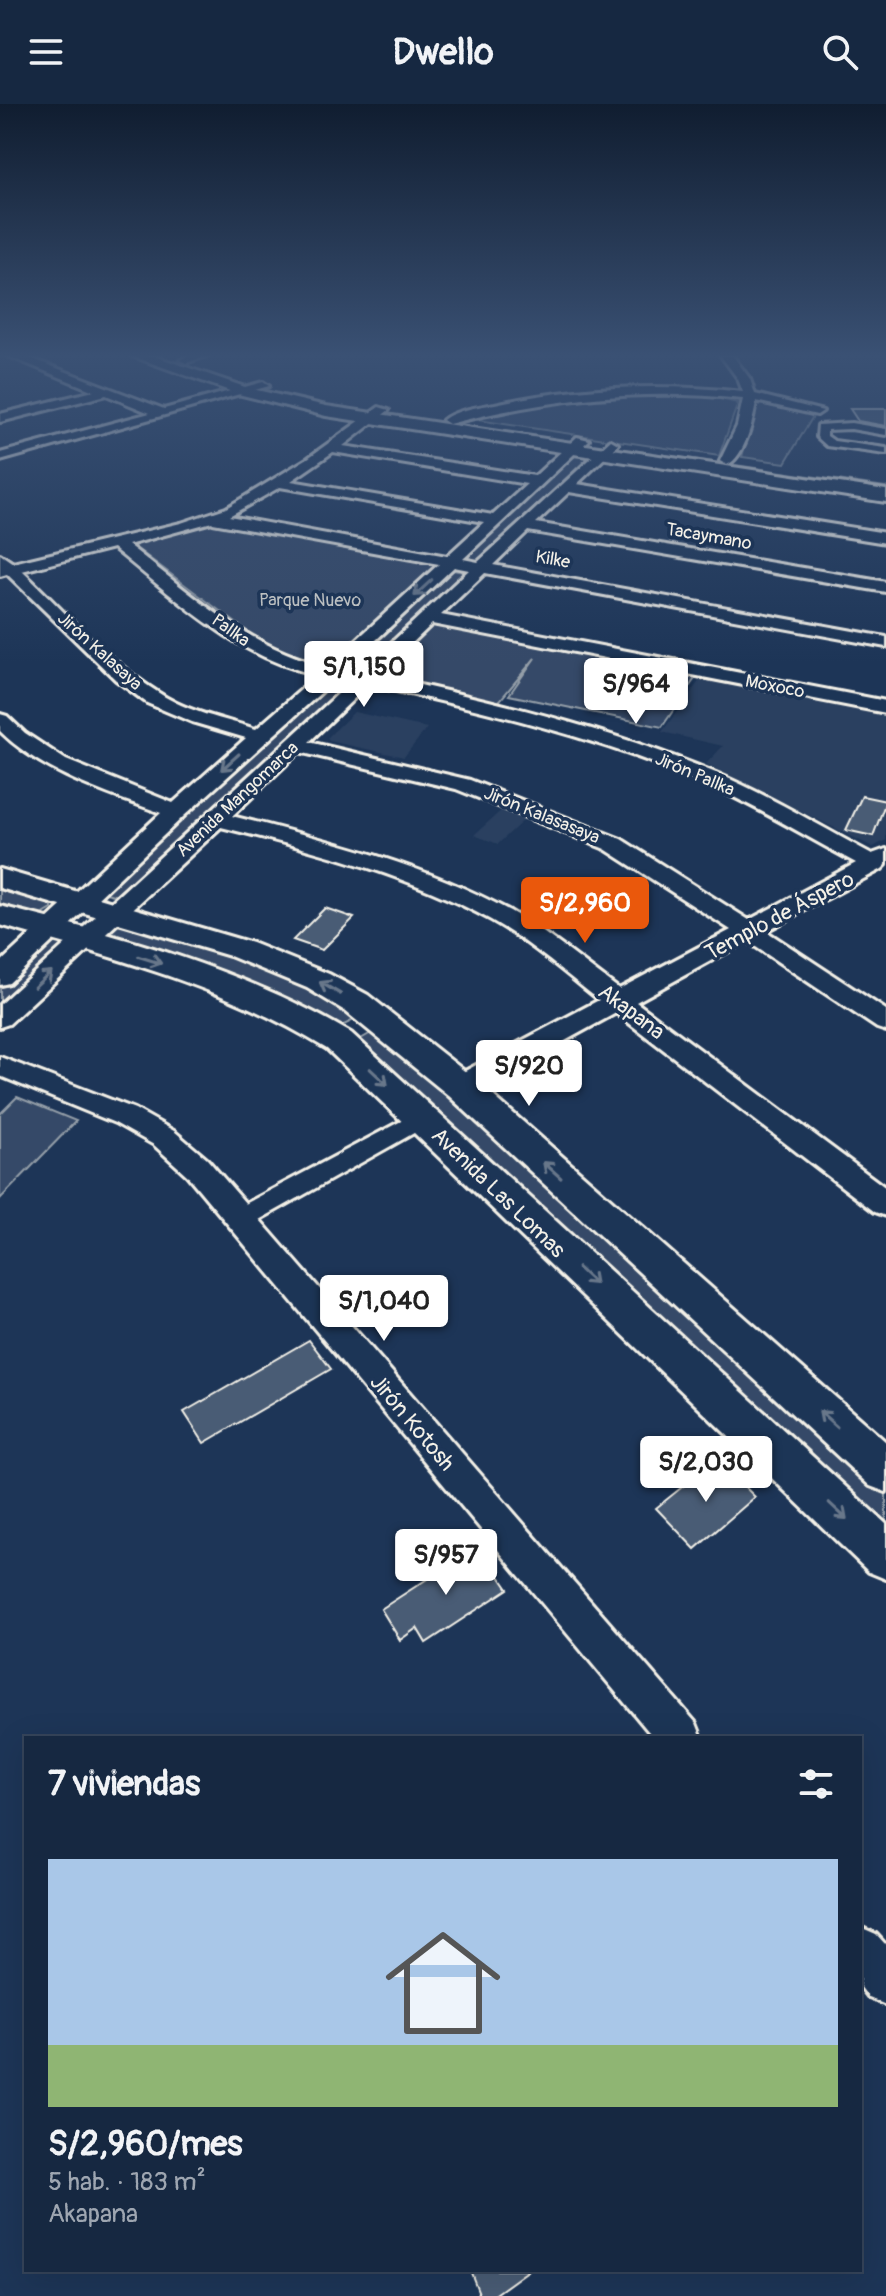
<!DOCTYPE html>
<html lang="es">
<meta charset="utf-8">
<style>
:root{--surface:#162841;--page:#1f3048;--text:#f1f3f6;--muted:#9ea6b1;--line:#35445a;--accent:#ea580c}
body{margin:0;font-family:Pangolin,sans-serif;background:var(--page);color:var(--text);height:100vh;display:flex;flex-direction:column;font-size:30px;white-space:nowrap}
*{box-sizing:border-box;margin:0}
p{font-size:26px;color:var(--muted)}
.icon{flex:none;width:44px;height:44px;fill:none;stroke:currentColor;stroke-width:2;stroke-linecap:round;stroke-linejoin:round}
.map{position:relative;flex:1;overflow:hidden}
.drawer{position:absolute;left:24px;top:1632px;width:838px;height:536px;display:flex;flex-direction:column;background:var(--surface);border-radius:0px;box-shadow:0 8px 32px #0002,0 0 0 2px var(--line)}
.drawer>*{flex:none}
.price{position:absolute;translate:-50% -68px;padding:0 18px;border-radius:8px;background:#fff;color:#222;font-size:26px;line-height:52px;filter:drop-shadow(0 2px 4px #0008)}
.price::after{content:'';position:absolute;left:50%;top:48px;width:24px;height:18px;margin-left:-12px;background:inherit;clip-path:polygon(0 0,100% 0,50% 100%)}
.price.on{background:var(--accent);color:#fff}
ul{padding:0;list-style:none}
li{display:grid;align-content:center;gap:16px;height:424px;padding:0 24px}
li span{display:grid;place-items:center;height:248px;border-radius:0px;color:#555}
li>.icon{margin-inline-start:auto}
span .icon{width:144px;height:144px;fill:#fffc;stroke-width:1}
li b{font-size:34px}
h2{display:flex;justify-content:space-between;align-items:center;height:96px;padding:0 24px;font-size:34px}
header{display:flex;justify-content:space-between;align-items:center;height:104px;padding:0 24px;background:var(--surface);font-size:36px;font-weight:800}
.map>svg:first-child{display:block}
.built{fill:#2a4060}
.green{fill:#354a67;stroke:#949ea8;stroke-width:2}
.building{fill:#485b74;stroke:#f4f1e8;stroke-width:2}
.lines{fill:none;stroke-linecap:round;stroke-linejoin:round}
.pedestrian-casing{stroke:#f4f1e8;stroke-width:6}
.minor-casing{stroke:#f4f1e8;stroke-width:6}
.tertiary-casing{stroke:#f4f1e8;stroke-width:6}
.pedestrian{fill:#1d3557;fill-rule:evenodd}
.minor{fill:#1d3557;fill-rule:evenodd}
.tertiary{fill:#1d3557;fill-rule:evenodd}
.oneway{stroke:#68778a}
.labels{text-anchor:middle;stroke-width:7;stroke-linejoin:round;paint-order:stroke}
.far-street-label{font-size:18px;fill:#f4f1e8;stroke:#1d3557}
.far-park-label{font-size:18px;fill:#bbbfc1;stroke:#1d3557}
.street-label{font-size:22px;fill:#f4f1e8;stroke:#1d3557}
</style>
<header><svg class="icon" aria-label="menu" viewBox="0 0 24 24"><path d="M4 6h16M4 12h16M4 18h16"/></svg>Dwello<svg class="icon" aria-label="search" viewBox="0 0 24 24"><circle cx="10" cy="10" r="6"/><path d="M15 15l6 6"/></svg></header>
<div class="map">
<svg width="886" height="2192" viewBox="0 0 886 2192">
<rect width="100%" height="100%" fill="#1d3557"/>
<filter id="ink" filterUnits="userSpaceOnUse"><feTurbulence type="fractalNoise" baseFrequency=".0125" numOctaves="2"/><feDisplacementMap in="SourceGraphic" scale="16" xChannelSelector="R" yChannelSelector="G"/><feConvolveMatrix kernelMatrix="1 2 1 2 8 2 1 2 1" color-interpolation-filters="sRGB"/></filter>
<g filter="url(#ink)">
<path class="built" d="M703 572 886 608V736L873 743 706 660 723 642 662 628Z
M354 608 427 624 404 653 329 637 327 634Z
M505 703 528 712 498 740 474 731Z"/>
<path class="green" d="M660 289 697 290 738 299 719 352 471 315C515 289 607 292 660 289Z
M756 300 815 309 785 359 742 353Z
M611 343 886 383V390L611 348Z
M574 349 590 352 475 459 459 456Z
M212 416 439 460 327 560 294 554 260 537 128 438Z
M453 466 469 469 365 567 350 564Z
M431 519 546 541 545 544 696 573 662 623 509 591 535 554 497 600 380 572 377 569Z
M338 576 347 578 348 581 125 794 102 788 330 577Z
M0 782 52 798V805L40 812 0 804Z
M121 820 249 856 352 907 354 916 340 923 102 832 110 821Z
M50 833 62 838 63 845 0 901V870Z
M373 928 386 929 886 1387V1445L358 946 359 936Z
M17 993 76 1017 0 1095V1010Z"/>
<path class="building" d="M850 305H886V322L858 317Z
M862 692 886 697 873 732 846 726Z
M325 804 354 814 322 846 293 836Z
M309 1236 331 1265 204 1339 184 1308Z
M717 1355 755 1393 695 1445 656 1404Z
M478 1442 508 1485 426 1539 417 1524 400 1536 381 1505Z
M470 2166H529L493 2192H480Z"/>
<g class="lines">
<g class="pedestrian-casing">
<path id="pedestrian" d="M851 319 886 325V331L851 325 827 326V332L834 337 886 344V350L827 342 817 333 818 321Z
M422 1006 430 1008 433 1014 430 1020 250 1121 241 1123 232 1121 229 1114 232 1107Z"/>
</g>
<g class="minor-casing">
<path id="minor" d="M8 252H25L164 305 263 278 269 282 0 357V349L150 309 106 291 0 318V310L94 287Z
M207 252 186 259 180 256 187 252Z
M721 252H733L750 275 755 290 823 307 817 311 756 297C754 315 744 354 727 361L720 357 737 322 743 295C642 284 547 295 449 320L443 316C455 306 479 303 495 300 577 282 660 279 743 288L738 275Z
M379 303 389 306 343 342 535 372 577 333 589 336 463 455 478 458 611 336 618 340 616 343 577 380 886 429V439L569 388 536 419 886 478V488L528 427 493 461 886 533V543L485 469 441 511 886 597V609L432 520 378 572C492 596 608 624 716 669 770 692 821 723 872 750L886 745V761L882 765 766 827 886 906V927L877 924 747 837 636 898 886 1084V1112L875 1108 616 909 470 989 460 992 450 989 446 982 450 975 599 896C565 869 530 838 491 816 407 770 314 746 221 723L9 920 0 923V900L351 578 336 575 184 712 9 879 0 881V859L161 709C104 688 44 670 0 627V610L7 612 25 629 66 656 173 699 246 634 192 618 147 599 116 576 7 470 0 472V450L13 459 181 419 226 404 308 354ZM333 348 527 380 493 411 291 377ZM280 383 484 418 447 452 229 412ZM212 418 213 419 439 460 328 562C249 546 190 488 128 441ZM113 444C176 494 236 554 318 571L256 625C224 615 187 608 159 589 108 557 65 508 22 467ZM454 463 469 466 360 568 345 565ZM368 581C482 605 597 633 704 679 756 702 805 732 856 759L749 816 621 735 470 676 309 638ZM299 648 456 685 605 745 731 826 619 885C584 859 548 829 510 807 424 760 327 736 232 712Z
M0 953 135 1005 174 1027 207 1055 696 1619 702 1634H654L187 1071 154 1041 115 1019 0 972Z
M860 1823 876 1830 886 1841V1901L869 1894 860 1882Z"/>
</g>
<g class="tertiary-casing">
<path id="tertiary" d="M132 252H154L248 284 326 302 886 386V398L326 312 238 290Z
M0 765 252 839 329 870 368 891 472 973 886 1338V1388L870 1382 448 991 345 907 307 884 230 852 0 784Z
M0 802C121 832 243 865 351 929L886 1420V1475L869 1468 327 945C225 882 114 854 0 821Z"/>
</g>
<use href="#pedestrian" class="pedestrian"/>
<use href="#minor" class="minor"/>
<use href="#tertiary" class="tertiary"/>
</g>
<defs><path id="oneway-shaft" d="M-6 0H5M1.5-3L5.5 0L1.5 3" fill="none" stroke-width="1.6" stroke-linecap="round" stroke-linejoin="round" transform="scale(2)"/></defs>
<g class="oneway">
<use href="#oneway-shaft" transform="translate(423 484) rotate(137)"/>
<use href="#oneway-shaft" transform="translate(230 658) rotate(138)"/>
<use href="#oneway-shaft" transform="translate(150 856) rotate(17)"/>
<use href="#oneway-shaft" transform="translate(43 875) rotate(-43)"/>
<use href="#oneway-shaft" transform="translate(330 884) rotate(-150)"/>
<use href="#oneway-shaft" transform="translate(379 973) rotate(43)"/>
<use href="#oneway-shaft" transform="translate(552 1066) rotate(-138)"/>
<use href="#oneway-shaft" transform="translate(587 1172) rotate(43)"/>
<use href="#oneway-shaft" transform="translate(828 1315) rotate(-138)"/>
<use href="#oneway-shaft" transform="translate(838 1407) rotate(43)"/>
</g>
</g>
<linearGradient id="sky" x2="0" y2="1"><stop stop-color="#101d30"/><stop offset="0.45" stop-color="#3a5174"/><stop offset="1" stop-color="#3a5174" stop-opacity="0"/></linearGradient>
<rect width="886" height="559" fill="url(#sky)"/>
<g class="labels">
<g class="far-street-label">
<text transform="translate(709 432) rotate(10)" y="6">Tacaymano</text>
<text transform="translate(553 455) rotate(10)" y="6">Kilke</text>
<text transform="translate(231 526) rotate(36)" y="6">Pallka</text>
<text transform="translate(100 547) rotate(42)" y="6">Jirón Kalasaya</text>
<text transform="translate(775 582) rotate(11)" y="6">Moxoco</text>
<text transform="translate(695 670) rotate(23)" y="6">Jirón Pallka</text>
<text transform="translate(237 695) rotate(-43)" y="6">Avenida Mangomarca</text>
<text transform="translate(542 711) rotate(22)" y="6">Jirón Kalasasaya</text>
</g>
<g class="far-park-label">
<text x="310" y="502">Parque Nuevo</text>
</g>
<g class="street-label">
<text transform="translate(779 811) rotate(-28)" y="8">Templo de Áspero</text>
<text transform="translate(632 907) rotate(37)" y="8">Akapana</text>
<text transform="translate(499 1088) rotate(44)" y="8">Avenida Las Lomas</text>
<text transform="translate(413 1318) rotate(50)" y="8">Jirón Kotosh</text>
</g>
</g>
</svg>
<b class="price" style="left:364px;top:605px">S/1,150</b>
<b class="price" style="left:636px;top:622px">S/964</b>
<b class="price on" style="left:585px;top:841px">S/2,960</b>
<b class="price" style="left:529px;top:1004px">S/920</b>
<b class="price" style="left:384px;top:1239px">S/1,040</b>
<b class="price" style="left:706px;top:1400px">S/2,030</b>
<b class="price" style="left:446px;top:1493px">S/957</b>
<section class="drawer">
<h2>7 viviendas<svg class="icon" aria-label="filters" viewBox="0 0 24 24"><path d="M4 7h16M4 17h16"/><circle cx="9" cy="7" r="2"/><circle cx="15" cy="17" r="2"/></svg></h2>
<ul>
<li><span style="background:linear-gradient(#a9c7e8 75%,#8fb573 0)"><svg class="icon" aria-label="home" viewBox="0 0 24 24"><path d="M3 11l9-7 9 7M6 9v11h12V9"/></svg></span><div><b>S/2,960/mes</b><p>5 hab. · 183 m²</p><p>Akapana</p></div></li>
</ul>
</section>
</div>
